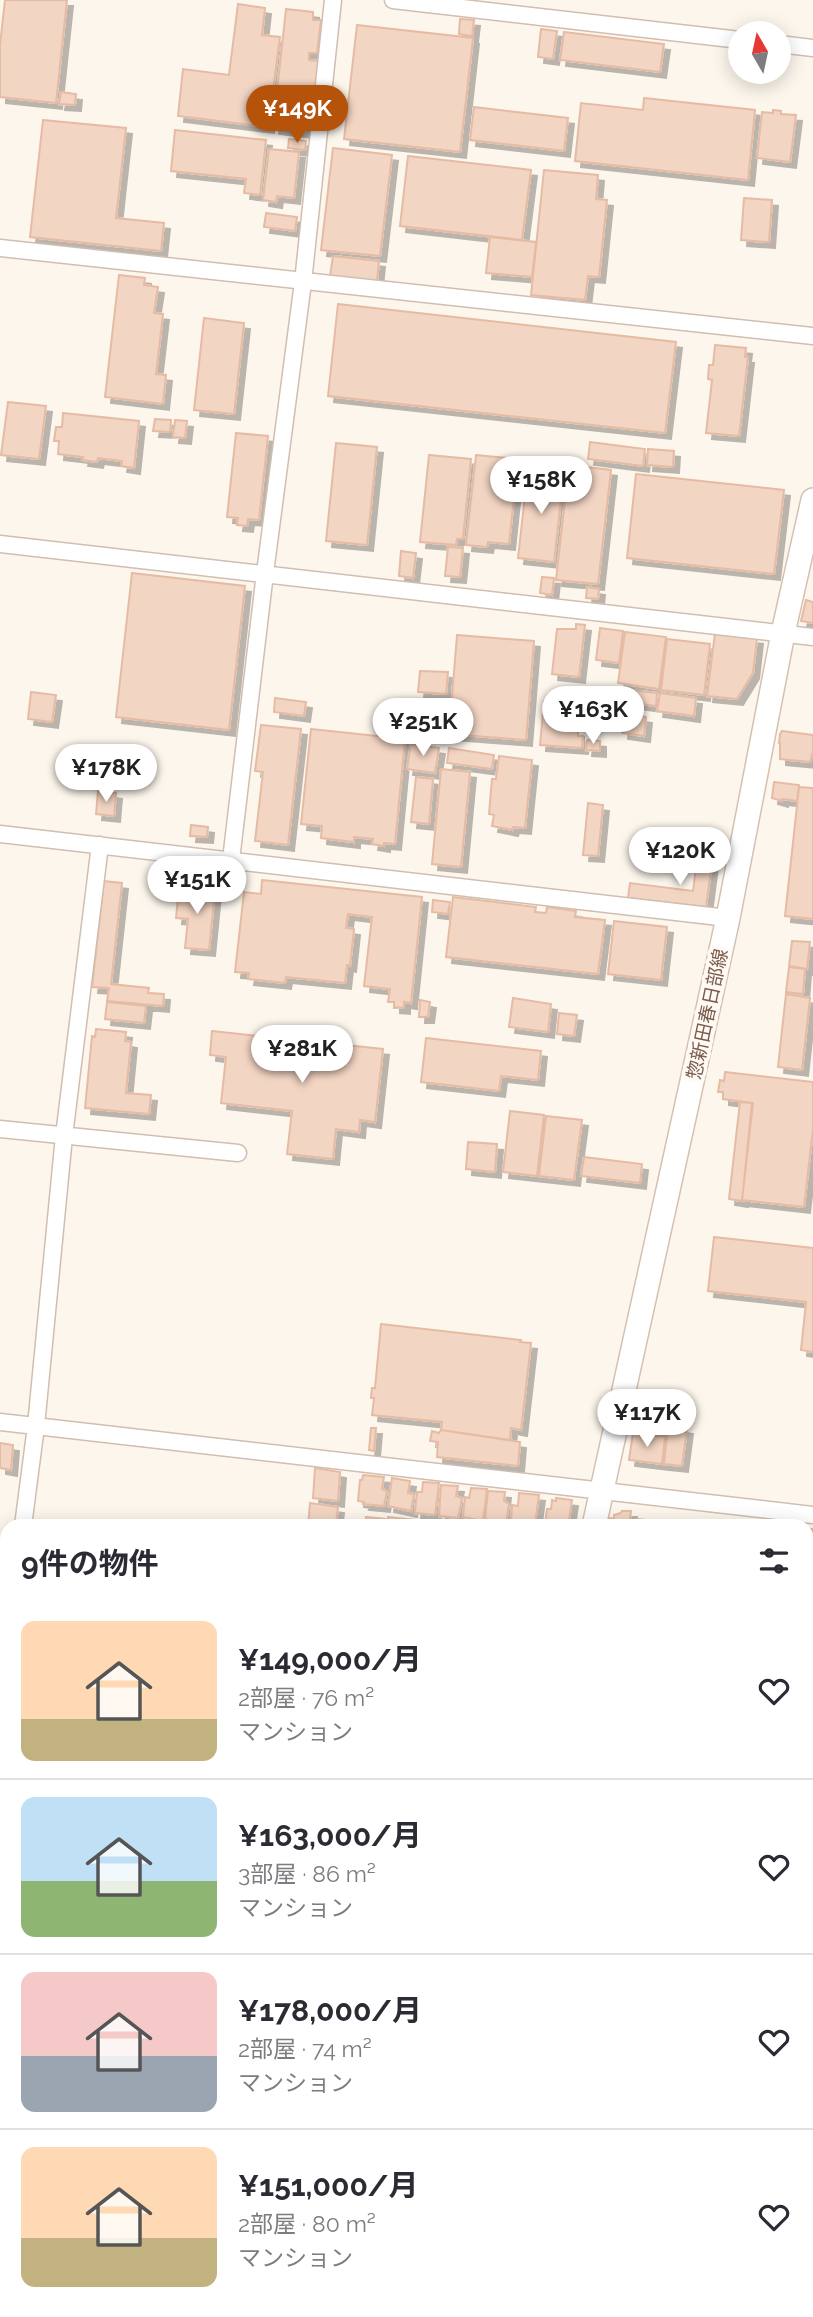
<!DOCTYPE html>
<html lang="ja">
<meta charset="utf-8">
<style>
:root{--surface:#fff;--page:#f2f2f3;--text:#2b2b33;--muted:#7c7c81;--line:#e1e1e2;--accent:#b45309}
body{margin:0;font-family:Raleway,"Noto Sans JP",sans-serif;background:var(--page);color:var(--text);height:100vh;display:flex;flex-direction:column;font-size:26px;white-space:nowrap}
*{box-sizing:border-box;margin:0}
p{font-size:23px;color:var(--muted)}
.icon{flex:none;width:38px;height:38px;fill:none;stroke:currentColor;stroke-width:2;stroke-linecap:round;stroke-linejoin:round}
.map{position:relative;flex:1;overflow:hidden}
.sheet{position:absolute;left:0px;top:1519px;width:814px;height:798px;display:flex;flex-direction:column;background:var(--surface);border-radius:21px 21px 0 0;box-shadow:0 4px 18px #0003}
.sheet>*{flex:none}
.needle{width:46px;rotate:351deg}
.buttons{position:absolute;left:728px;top:21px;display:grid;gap:14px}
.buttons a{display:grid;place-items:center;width:63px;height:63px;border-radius:50%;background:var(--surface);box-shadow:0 4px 18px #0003;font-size:35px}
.price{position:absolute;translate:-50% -60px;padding:0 16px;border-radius:24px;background:#fff;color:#222;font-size:23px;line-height:46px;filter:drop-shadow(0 2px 4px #0008)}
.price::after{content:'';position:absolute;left:50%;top:42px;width:21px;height:16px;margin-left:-10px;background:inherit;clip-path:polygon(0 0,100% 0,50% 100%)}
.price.selected{background:var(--accent);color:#fff}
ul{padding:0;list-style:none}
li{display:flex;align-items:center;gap:21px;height:175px;padding:0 21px}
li+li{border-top:2px solid var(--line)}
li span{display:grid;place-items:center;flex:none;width:196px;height:140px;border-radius:14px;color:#555}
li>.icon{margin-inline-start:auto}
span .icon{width:84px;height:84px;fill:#fffc;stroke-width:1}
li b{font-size:30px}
h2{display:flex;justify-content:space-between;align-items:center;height:84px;padding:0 21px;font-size:30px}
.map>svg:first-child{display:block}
.building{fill:#f3d5c3;stroke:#e6bba3;stroke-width:2;filter:url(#shadow)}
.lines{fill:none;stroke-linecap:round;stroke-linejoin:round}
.minor-casing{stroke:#d1beb0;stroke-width:19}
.tertiary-casing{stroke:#d1beb0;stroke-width:23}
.secondary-casing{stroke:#d6c0b0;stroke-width:26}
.minor{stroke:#fff;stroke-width:16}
.tertiary{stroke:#fff;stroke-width:19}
.secondary{stroke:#fff;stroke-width:23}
.labels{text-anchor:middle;stroke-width:7;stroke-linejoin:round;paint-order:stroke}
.street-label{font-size:19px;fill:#7a5c4d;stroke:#fffaf3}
</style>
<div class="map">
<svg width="813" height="2317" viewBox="0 0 813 2317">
<defs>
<filter id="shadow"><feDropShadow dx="6" dy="6" stdDeviation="0" flood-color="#0004"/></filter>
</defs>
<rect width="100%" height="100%" fill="#fdf6ec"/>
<path class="building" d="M5 0H67L56 103 0 97V45Z
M238 4 265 8 262 35 280 37 268 127 178 116 183 69 229 75Z
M286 9 313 12V20H321L317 53H309V60L319 61 314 107 308 106 305 132 273 128Z
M460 19 474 20 472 36 459 34Z
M357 25 473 38 460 152 344 139Z
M541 29 557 31 553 59 538 57Z
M564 32 664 44 660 72 560 60Z
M61 92 76 94 75 105 59 104Z
M644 98 755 110 748 180 575 161 581 103 643 110Z
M474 107 568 118 564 151 470 140Z
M773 110 781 111V114L796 115 790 162 757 158 762 112 773 113Z
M43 120 126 128 116 218 164 223 161 251 30 237Z
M175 130 266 140 260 195 244 193 246 179 171 171Z
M289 139 306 141 305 150 288 148Z
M333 148 392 155 380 256 321 250Z
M269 149 299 152 294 198 277 196 276 202 263 200Z
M408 156 531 170 522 240 400 226Z
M544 170 598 175 596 199 607 200 599 277 588 276 585 300 531 295Z
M744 198 772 200 769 242 741 240Z
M266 213 297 217 295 231 264 227Z
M490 237 536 242 532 277 486 273Z
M333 256 379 261 377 281 330 276Z
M119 275 145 278 144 285 158 287 154 313 163 314 156 374 166 375 163 404 105 397Z
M338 304 676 342 665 433 328 396Z
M204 318 244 323 234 414 194 410Z
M715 345 746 348 745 357H748L739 436 706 433 712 380 708 379 709 365H713Z
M8 402 46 406 39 459 1 455Z
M63 413 139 421 134 468 121 466 122 461 98 458 97 462 82 460 83 457 58 454 59 441H54L56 427H62Z
M155 419 171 420 170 432 153 431Z
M175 420 187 421 185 438 173 437Z
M236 433 268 436 259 520 248 519 247 526 237 525 238 518 227 517Z
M590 442 645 449 643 466 588 459Z
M336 443 377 447 367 545 326 541Z
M648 449 674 451 673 467 647 465Z
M429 455 471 459 463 539H457L456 545 420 542Z
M476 455 518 459 509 544 488 542 487 547 466 545Z
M569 465 611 470 598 584 556 580Z
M528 469 564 473 554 562 518 558Z
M636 474 784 490 774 574 627 558Z
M448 547 463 548 460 577 445 576Z
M401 551 416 553 413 578 399 576Z
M132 573 245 586 229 730 116 717Z
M542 577 554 578 552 595 540 593Z
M587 587 599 589 598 599 586 598Z
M806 600 813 602V623L801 621Z
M576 624 585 625 579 677 552 674 557 629H576Z
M600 628 623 631 619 663 596 660Z
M625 632 666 637 659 689 618 683Z
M715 633 757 638 753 673 737 699 707 696Z
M457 635 534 641 526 740 449 734Z
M667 639 710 644 704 695 661 690Z
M420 671 448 672 446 694 418 692Z
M619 689 657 693 656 706 634 703 635 698 618 697Z
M31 692 56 695 52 722 28 719Z
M660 693 696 698 694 716 657 711Z
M275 698 306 702 304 716 274 712Z
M544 701 567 703 565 730 578 731V736H583L582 748 540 745Z
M624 714 646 717 644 736 622 733Z
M261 725 301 729 288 845 255 841 263 772 255 771Z
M311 729 405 739 395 844 384 843V846L372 844 373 839 354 837V842L321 838 322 826 301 824Z
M782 731 813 735V752L810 762 780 759V743H779L780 734Z
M587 740 600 741V751L586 750Z
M411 744 439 748 435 773 407 769Z
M449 748 494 755 492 769 447 763Z
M100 752 123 755 121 772 98 769Z
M499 756 532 760 525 828 513 827 512 830 492 826 494 815 489 814 492 779H496Z
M441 769 470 772 461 867 432 864Z
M416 777 433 779 429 824 411 822Z
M774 782 799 785 797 801 782 799V801L772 798Z
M799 787 813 788V919L785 916Z
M98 791 116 793 114 816 96 814Z
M588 803 603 805 598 856 583 855Z
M191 825 208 827 207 837 190 836Z
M698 852 713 854 706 907 628 898 630 883 693 891Z
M262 880 422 897 411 1003 404 1002V1008L394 1007V1002H388L390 989 364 986 372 917 348 914 346 928 354 929 350 966 347 965 345 983 286 977 285 983 248 979 249 973 235 972 244 892 261 894Z
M104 881 122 883 111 984 149 988 148 993 164 994 163 1006 107 1001 109 988 92 987Z
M179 887 215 890 209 950 185 948 188 919 176 918Z
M453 897 536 907 535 912 546 913 547 907 576 911 575 917 605 920 598 974 446 957Z
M433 900 450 902 448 914 432 912Z
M614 921 667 927 661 980 608 974Z
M792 941 810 942 807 969 789 966Z
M789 967 805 969 803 994 786 992Z
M786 994 810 998 802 1070 778 1067Z
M513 998 551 1004 548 1032 509 1027Z
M420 1000 430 1002 428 1017H419Z
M107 1002 146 1006 144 1023 105 1019Z
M559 1013 577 1015 574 1036 557 1034Z
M96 1029 126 1032 125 1041 131 1042 126 1093 151 1095 149 1114 85 1108 92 1036 95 1037Z
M212 1031 383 1049 375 1122 360 1120 359 1132 336 1129 333 1159 287 1154 292 1111 221 1103 226 1057 210 1055Z
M426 1038 541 1051 538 1080 501 1076 499 1091 421 1082Z
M725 1072 813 1082V1129L804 1207 742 1200 753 1103 723 1099V1092H718L720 1080 724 1081Z
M740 1102 752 1103 742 1201 729 1199Z
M510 1111 544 1115 537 1176 503 1172Z
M546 1116 582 1120 574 1180 539 1176Z
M468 1142 497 1144 495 1172 466 1169Z
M584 1157 642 1164 640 1183 581 1176Z
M714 1237 813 1248V1352L801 1350 806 1302 708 1291Z
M381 1324 521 1340 520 1342 531 1343 521 1430 511 1428 510 1440 441 1430 442 1422 372 1415 374 1398H371L372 1388H375Z
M662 1424 687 1428 682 1466 664 1464 667 1435H660Z
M371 1428H376L374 1451 369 1450Z
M441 1430 520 1442 518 1466 437 1457 438 1442 430 1441 432 1431 439 1433Z
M633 1433 665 1437 662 1464 629 1460Z
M0 1443 13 1445 11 1470 0 1468Z
M315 1468 340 1472 338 1501 313 1498Z
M363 1475 384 1477 382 1489 387 1491 384 1506 363 1504 364 1502 358 1501 360 1480H362Z
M392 1478 410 1481 408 1493 414 1494 411 1511 388 1506Z
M423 1482 439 1483 435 1515 415 1513 417 1492H422Z
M441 1485 458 1486 456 1496 462 1498 458 1518 439 1516Z
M471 1488 487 1489 483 1521 463 1517 465 1497 469 1498Z
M488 1491 505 1492 504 1501 509 1504 506 1523 485 1519Z
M519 1493 539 1495 535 1524 511 1522 512 1505 518 1506Z
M556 1498 572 1500 568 1526 545 1524 547 1509H551L552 1500 556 1501Z
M310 1503 338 1507 336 1523H330V1526H308Z
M622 1511H631L629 1526H609L610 1518 614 1519V1515L621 1513Z
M366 1517 385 1519 384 1526H361V1520L366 1521Z
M388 1517 415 1520 414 1526H386Z
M637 1519 665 1522 664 1526H636Z
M808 1529H813V1557H807Z
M807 1569 813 1570 811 1595 807 1594Z
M0 2024 7 2025V2046L0 2045Z
M0 2079 7 2080V2100H0Z
M2 2160 7 2161V2183L0 2182Z
M1 2184 7 2185V2205L0 2204Z
M807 2198 813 2199V2219L807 2218Z
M0 2207 7 2208V2227L0 2226Z
M0 2232 7 2233V2240L2 2290H0Z
M686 2310H706V2317L685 2316Z"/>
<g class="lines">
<g class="minor-casing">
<path id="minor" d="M393 0 740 40
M779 44 813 48
M0 248 813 336
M0 544 813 637
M0 834 728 918
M231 860 265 573 303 282 333 0
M0 1129 238 1153
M0 1422 813 1515
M23 1526 36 1426 64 1136 100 845
M0 1717 7 1660
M0 2300 7 2301
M36 2317 37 2310"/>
</g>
<g class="tertiary-casing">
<path id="tertiary" d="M0 2008 7 2009
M807 2104H813"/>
</g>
<g class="secondary-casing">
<path id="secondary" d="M594 1526 728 918 783 633 813 500
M424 2317 426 2310"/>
</g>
<use href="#minor" class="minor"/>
<use href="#tertiary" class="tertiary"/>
<use href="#secondary" class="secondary"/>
</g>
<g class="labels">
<g class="street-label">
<text transform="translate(707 1014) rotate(-78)" y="7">惣新田春日部線</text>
</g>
</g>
</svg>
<div class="buttons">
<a><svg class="needle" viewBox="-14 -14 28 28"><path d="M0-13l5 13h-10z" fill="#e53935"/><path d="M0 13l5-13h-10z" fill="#7c7c81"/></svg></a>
</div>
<b class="price selected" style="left:297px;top:145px">¥149K</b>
<b class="price" style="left:541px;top:516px">¥158K</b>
<b class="price" style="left:593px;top:746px">¥163K</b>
<b class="price" style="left:423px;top:758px">¥251K</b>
<b class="price" style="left:106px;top:804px">¥178K</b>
<b class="price" style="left:680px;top:887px">¥120K</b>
<b class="price" style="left:197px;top:916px">¥151K</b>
<b class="price" style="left:302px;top:1085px">¥281K</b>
<b class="price" style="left:647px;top:1449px">¥117K</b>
<section class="sheet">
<h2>9件の物件<svg class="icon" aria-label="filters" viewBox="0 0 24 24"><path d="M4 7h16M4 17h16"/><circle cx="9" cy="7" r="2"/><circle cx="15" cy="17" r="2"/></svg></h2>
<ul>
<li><span style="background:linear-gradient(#ffd9b3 70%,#c2b280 0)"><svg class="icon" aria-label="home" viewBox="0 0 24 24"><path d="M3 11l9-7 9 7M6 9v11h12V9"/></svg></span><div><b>¥149,000/月</b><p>2部屋 · 76 m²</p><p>マンション</p></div><svg class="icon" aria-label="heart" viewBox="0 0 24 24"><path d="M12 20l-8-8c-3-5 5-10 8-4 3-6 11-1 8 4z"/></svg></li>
<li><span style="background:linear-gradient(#bfe0f5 60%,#8fb573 0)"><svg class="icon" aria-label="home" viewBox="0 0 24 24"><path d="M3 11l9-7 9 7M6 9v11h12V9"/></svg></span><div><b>¥163,000/月</b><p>3部屋 · 86 m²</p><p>マンション</p></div><svg class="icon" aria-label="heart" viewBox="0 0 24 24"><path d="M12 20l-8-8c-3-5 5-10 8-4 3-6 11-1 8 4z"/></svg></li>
<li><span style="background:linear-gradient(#f6c9c9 60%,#9aa5b1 0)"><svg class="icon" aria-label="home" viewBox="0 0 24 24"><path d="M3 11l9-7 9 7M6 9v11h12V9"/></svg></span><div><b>¥178,000/月</b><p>2部屋 · 74 m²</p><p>マンション</p></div><svg class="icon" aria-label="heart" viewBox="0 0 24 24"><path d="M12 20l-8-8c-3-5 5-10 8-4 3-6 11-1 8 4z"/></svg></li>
<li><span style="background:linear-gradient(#ffd9b3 65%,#c2b280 0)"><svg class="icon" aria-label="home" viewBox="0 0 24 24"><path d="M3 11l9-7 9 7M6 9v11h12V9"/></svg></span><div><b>¥151,000/月</b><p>2部屋 · 80 m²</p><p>マンション</p></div><svg class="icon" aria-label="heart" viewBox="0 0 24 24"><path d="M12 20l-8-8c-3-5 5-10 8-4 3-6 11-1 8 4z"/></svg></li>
</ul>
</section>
</div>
